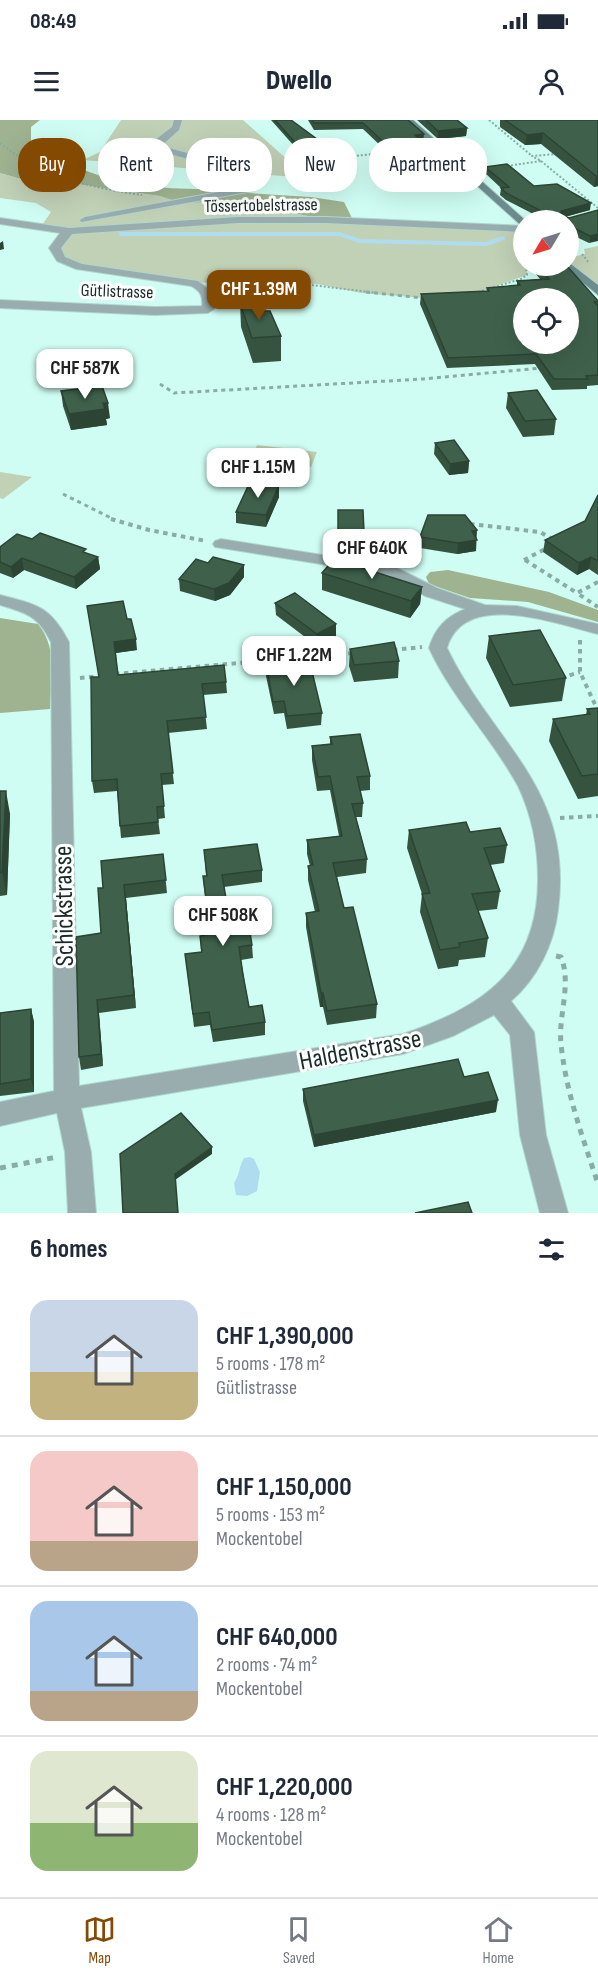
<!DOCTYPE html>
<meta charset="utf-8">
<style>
:root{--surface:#fff;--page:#f6f6f7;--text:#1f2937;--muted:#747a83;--line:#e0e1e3;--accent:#854a02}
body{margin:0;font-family:"Sofia Sans Condensed",sans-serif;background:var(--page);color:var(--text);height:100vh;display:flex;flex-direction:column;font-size:22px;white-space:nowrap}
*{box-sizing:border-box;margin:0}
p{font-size:20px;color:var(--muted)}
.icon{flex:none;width:33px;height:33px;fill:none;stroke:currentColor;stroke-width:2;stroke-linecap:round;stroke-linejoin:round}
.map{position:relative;height:1093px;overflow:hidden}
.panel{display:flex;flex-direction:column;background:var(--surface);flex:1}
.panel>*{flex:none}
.hud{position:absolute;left:18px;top:18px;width:562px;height:54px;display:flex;gap:12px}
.needle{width:39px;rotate:232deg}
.controls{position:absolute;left:513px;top:90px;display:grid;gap:12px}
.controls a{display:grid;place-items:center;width:66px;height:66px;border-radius:50%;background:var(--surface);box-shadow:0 6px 24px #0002;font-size:30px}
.price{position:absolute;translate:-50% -51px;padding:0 14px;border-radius:12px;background:#fff;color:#222;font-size:20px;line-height:39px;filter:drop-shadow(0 2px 3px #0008)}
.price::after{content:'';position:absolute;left:50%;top:36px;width:18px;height:14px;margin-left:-9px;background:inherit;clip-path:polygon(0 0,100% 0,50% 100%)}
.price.active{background:var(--accent);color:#fff}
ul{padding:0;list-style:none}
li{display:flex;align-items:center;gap:18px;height:150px;padding:0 30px}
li+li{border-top:2px solid var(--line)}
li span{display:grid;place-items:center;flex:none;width:168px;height:120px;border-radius:18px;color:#555}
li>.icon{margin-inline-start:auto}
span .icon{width:72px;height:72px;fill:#fffc;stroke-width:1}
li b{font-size:26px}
h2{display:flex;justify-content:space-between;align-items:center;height:72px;padding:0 30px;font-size:26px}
.pill{padding:0 21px;border-radius:24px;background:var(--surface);box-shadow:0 6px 24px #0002;font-size:21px;line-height:54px}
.pill.active{background:var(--accent);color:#fff}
.status{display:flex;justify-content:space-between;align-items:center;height:42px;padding:0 30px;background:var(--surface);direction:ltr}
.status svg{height:16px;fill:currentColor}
header{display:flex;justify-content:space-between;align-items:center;height:78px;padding:0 30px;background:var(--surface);font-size:27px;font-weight:800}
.menu{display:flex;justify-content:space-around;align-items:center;height:84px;border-top:2px solid var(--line);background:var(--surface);font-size:16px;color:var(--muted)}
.menu a{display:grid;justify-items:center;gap:3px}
.menu .active{color:var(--accent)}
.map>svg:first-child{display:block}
.green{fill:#c1d1b6}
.forest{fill:#9fb391}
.water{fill:#b0dcf0}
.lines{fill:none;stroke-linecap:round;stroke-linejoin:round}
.stream{stroke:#b0dcf0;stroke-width:4}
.street-casing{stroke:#aed7ce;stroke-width:2}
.secondary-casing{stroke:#aed7ce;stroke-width:2}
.path-far3{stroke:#89aca4;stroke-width:2;stroke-dasharray:2 2;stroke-linecap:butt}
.path-far2{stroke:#89aca4;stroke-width:3;stroke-dasharray:4 4;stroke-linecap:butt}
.path-far1{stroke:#89aca4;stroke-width:4;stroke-dasharray:4.5 4.5;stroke-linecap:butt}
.path{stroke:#89aca4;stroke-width:5;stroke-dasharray:6 6;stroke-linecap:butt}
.street{fill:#99adaf;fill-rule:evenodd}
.secondary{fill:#6e8c8e;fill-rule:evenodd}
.wall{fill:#365340}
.shaded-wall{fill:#2c4434}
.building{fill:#3f614b;stroke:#2c4434;stroke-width:1.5;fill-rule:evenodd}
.labels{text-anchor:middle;stroke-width:6;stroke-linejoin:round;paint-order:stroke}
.far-street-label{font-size:18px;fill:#1a2c28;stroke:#fff}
.near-street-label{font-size:26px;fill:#1a2c28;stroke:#fff}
</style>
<div class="status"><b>08:49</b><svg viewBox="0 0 49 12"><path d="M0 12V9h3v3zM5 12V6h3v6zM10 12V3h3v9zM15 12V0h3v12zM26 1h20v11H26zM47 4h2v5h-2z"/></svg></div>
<header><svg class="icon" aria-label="menu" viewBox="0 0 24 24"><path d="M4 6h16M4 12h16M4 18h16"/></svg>Dwello<svg class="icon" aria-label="person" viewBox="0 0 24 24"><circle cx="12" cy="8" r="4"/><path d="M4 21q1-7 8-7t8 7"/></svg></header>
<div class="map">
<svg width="598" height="1093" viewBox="0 0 598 1093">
<rect width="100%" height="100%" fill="#cffdf3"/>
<path class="green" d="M121 0H243L308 58 83 40 100 32Z
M0 53 21 59 70 63 160 76 180 83 226 82 270 88 326 100 518 110 523 114 524 146H526L527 155 464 177 436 179 361 173 317 164 270 161 194 163 80 147 61 139 55 128 68 111 40 108 51 92 36 83 0 78Z
M598 126V171L569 145V138L585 134 584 129Z
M257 325 317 332 311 347 251 340Z
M0 352 32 357 3 379 0 378Z"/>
<path class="forest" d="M0 0H40L31 7V28L58 40 81 44 82 49C135 72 192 69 249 69L248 73 311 77 344 82 354 102 326 100 270 88 226 82 180 83 160 76 70 63 21 59 0 53Z
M448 450 549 472 598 490V502L528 482 470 478 429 464 426 457 430 452Z
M0 498 38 504C58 528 51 560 50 589L0 593Z"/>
<path class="water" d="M250 1037 254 1039 260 1052 257 1071 247 1076 236 1075 234 1063C240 1054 239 1046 244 1038Z"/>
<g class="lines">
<path class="stream" d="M121 114H339L360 121 486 124 503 118"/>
<g class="street-casing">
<path id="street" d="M174 0H182L179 10 161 26 243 48 260 59 253 71 81 102 80 100 85 97 245 67 249 60 237 52 155 30 150 24 172 7Z
M238 97H326L524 106V112L326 103H238L72 114 61 128 65 137 82 144 198 161 213 173 214 189 208 193 155 195 0 188V180L155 187 202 186C203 175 200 171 191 166L76 149 57 141 49 128 60 113 0 104V98L69 108Z
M221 419 393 446 437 468 485 485 517 486 598 504V514C557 504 464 469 447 528 493 624 574 668 558 790 554 824 537 859 511 881L534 912 546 1015 568 1093H540L520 1015 510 915 494 895 453 916 403 934 81 988 91 1032 96 1093H68L65 1032 57 993 0 1006V982L54 971 51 522C38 496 27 493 0 485V475C38 485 50 486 69 522L79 966 403 914C482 887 538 851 538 759 538 728 532 695 518 666 492 618 452 578 429 528 435 508 446 497 465 489L425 476 389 455 215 427 213 424 215 421Z"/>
</g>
<g class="secondary-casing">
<path id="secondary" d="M404 0H413L525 100 524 108Z
M568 142 598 165V175L564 147 563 146H568Z"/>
</g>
<path class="path-far3" d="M489 0 532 36
M0 23C40 56 92 68 142 75
M337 38 391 32
M541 41 598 88
M507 46 541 41 532 36 556 34
M582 134 589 143
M216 162 294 163 378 173
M478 172 521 159 527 155 526 146"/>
<path class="path-far2" d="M366 172 423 178
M160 264 174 273 423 259 541 248
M63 374 115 400"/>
<path class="path-far1" d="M111 399 149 410 206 421
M470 404 540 412 552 419
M524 440 545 429
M525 440 577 473
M598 462 577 473 598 487
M580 520V552L598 591
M393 530 422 527
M115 554 353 533
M80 558 102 556
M561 558 580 552
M560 698 598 696"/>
<path class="path" d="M556 836 561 837C572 864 558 896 561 924 566 973 583 1018 598 1064
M0 1048 57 1037"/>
<use href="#street" class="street"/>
<use href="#secondary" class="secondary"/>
</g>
<path class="wall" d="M271 0H291L355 47V52L319 54Z
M308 0H408L424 14 423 20 421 21 438 37V43L403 47 363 9 314 10Z
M417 0H457L467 8 466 16 438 19Z
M500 0H598V66L594 67 541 24 525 25 500 7Z
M485 47 590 90 565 97 569 98 598 90 589 123 568 113V100H545L506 80 500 75 501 68 485 53Z
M532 146H567L598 181V265L587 266V269L552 270 535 244 447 248 420 184 421 174 487 171V168L517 166V161L540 159 532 149Z
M240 183 263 191 281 216V241L253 243 241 207Z
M61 271 110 298 106 299 107 305 71 310 63 286Z
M508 273 556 299 554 315 523 317 506 288Z
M435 323 469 341 468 353 449 355 434 334Z
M279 365V377L266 407 236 403V392Z
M598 375V455L589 449 577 455 543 432 545 420 585 401Z
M338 390 364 412 363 424 338 423Z
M420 417 476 418V431L457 434 420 428Z
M32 419 86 433 98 437 100 449 76 469 24 450 13 458 0 453V427Z
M322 453 422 467 420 484 410 498 322 470Z
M244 457 230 475 215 481 180 471 179 459Z
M275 483 336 516 317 526 276 495Z
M127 499 137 530 116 533 118 555 226 562 227 573 203 575 207 609 168 613 174 664 162 665 165 698 158 699 160 714 121 718 117 671 94 673 92 661 98 557Z
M489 516 566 558 562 581 510 587 486 538Z
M350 529 399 541 398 558 354 562 349 546Z
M266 544 322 593 321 605 287 609 284 593 274 594 266 556Z
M598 588V676L578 679 549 621 553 599 586 595 587 589Z
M330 617 370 656V670L360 671 363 683 362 697H356L367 739 366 753 337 757 344 788 377 884 376 898 327 905 323 887H320L306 807V793L315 792 308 760V746H310L307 734V720L339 716 330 670 317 671 312 640V626L330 624Z
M0 671 10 694 7 775 0 776Z
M409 710 470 712 507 725 504 743 490 745 500 771 497 789 478 791 488 818 485 837 459 840 458 846 438 849 420 792 422 774 407 728Z
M204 730 262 750V762L224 767 231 808 252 825 253 838 241 840 249 887 265 902V915L213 922 210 905 194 907 185 834 201 832 200 816 210 814 204 769 203 756H206Z
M163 734 167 773 126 778 136 888 99 893 103 946 81 950 79 937 101 813 103 768Z
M31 889 34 902V972L0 976V893Z
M464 957 496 992 314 1027 303 981V969Z"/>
<path class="shaded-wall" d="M467 8 466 16 438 19V11Z
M543 13 541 24 525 25 527 15Z
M424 14 423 20 414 21 415 15Z
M438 37V43L403 47V40Z
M596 56H598V66L594 67Z
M591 83 590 90 560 98 561 91Z
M598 114V121L589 123 590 116Z
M3 121 4 129 0 130V123Z
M103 283H108L110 298 106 299 107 305 71 310 69 294Z
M469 341 468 353 449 355 450 344Z
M279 365V377L266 407V395Z
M477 410 476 431 457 434 458 423 472 411Z
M98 437 100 449 76 469 74 457Z
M591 437 589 449 577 455 579 443Z
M22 438 24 450 13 458 11 447Z
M244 445V457L230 475 215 481 214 469Z
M422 467 420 484 410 498 411 481Z
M336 504V516L317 526V514Z
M136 519 137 530 115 533 114 522Z
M6 671 10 694 7 775 2 752Z
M124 765 126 778 136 888 134 875Z
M321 873H323V887H320Z
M97 880 99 893 103 946 101 934Z
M31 889 34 902V972L31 959Z
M498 980 496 992 314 1027V1015Z
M212 1027V1034L175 1060V1054Z"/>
<path class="building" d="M275 0H291L355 47 319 49Z
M312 0H408L424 14 415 15 438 37 403 40 363 3H314Z
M426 0H457L467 8 438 11Z
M505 0H598V56H596L543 13 527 15Z
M507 44 534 66 557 64 591 83 561 91V95L569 98 598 90V114L590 116 568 105V100H559L506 73 501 68 509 67 485 47Z
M538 146H567L598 181 594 182 598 186V255L586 256 588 259H554L536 234 448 238 421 174 489 171 487 168 520 165 517 161 549 159ZM524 178H568V224H524Z
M258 181 263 191H270L281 216 252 218 240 183Z
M102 266 108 283H103L105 289 69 294 61 271Z
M537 270 556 299 525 301 508 273Z
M454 320 469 341 450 344 435 323Z
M250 362 279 365 266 395 236 392Z
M598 375V441L591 437 579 443 545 420 585 401Z
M338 390H363L364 412 338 411Z
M428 395H465L477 410 472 411 477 420 458 423 420 417Z
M40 413 86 429 83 432 98 437 74 457 22 438 11 447 0 442V427L17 414 32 419Z
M213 437 244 445 229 463 214 469 179 459 196 439 208 443Z
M334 439 422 467 411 481 322 453Z
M295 473 336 504 317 514 275 483Z
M123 481 127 499H131L136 519 114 522 118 555 224 545 226 562 202 564 206 597 167 601 173 653 161 654 164 686 157 687 158 702 120 706 117 659 92 661 91 557H99L87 486Z
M540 510 566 558 513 565 489 516Z
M394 522 399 541 354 545 350 529Z
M309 539 322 593 287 596 284 581 273 582 266 544Z
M598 588V654L582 656 553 599 590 594 587 589Z
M360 614 370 656 357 657 363 683 352 684 367 739 333 743 344 788 353 787 377 884 327 891 323 873H321L306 793 319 791 308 746 313 745 307 720 342 716 330 656 318 657 312 626 332 624 330 617Z
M0 671H6L2 752 0 753Z
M466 702 470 712 500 708 507 725 484 728 500 771 472 774 488 818 459 823 460 827 440 830 422 774 430 773 409 710Z
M257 724 262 750 222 755 231 808 249 806 252 825 239 827 243 855 249 887 262 885 265 902 212 910 209 892 193 894 185 834 202 832 200 816 211 814 203 756H207L204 730Z
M163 734 166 760 124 765 134 875 97 880 101 934 79 937 76 817 101 813 98 768H103L101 741Z
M31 889V959L0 964V893Z
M458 939 464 957 488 952 498 980 314 1015 303 969Z
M181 993 212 1027 175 1054 178 1093H123L120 1034Z
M468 1082 472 1093H415Z"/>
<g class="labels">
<g class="far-street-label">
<text transform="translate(261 85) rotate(-1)" y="6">Tössertobelstrasse</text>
<text transform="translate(117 171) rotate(2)" y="6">Gütlistrasse</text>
</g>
<g class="near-street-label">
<text transform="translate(63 786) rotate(-91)" y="9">Schickstrasse</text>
<text transform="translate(360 929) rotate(-11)" y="9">Haldenstrasse</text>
</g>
</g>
</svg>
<div class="controls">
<a><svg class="needle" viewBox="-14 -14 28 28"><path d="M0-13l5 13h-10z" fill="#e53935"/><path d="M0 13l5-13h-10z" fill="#747a83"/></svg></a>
<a><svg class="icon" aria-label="locate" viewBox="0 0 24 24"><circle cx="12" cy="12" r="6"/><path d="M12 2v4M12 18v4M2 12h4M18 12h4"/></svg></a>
</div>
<b class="price active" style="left:259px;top:201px">CHF 1.39M</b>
<b class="price" style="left:85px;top:280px">CHF 587K</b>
<b class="price" style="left:258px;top:379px">CHF 1.15M</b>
<b class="price" style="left:372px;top:460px">CHF 640K</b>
<b class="price" style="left:294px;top:567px">CHF 1.22M</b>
<b class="price" style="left:223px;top:827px">CHF 508K</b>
<div class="hud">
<a class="pill active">Buy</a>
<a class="pill">Rent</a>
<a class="pill">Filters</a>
<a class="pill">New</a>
<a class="pill">Apartment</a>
</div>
</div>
<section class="panel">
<h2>6 homes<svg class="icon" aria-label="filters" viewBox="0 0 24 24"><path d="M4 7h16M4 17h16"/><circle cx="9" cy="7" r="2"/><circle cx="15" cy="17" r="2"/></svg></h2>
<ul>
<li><span style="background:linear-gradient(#c9d6e8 60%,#c2b280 0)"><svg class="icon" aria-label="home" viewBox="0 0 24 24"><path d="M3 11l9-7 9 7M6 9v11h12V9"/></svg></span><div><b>CHF 1,390,000</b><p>5 rooms · 178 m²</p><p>Gütlistrasse</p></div></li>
<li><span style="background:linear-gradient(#f6c9c9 75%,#b9a48a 0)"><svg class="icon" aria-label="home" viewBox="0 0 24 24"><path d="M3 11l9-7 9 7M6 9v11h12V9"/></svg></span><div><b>CHF 1,150,000</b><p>5 rooms · 153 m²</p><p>Mockentobel</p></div></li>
<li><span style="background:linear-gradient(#a9c7e8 75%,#b9a48a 0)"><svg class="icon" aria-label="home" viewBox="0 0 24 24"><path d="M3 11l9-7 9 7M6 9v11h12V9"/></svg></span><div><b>CHF 640,000</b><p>2 rooms · 74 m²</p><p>Mockentobel</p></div></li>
<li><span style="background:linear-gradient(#dfe7d0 60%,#8fb573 0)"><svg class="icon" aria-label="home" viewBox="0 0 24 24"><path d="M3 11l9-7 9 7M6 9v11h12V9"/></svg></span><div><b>CHF 1,220,000</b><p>4 rooms · 128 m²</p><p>Mockentobel</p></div></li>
</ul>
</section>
<nav class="menu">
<a class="active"><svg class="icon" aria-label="map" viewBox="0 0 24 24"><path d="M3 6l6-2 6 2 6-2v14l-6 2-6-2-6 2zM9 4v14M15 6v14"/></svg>Map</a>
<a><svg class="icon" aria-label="saved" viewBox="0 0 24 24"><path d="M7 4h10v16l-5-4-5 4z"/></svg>Saved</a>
<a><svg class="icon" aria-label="home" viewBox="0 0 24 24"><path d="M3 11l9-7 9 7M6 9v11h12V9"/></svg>Home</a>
</nav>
